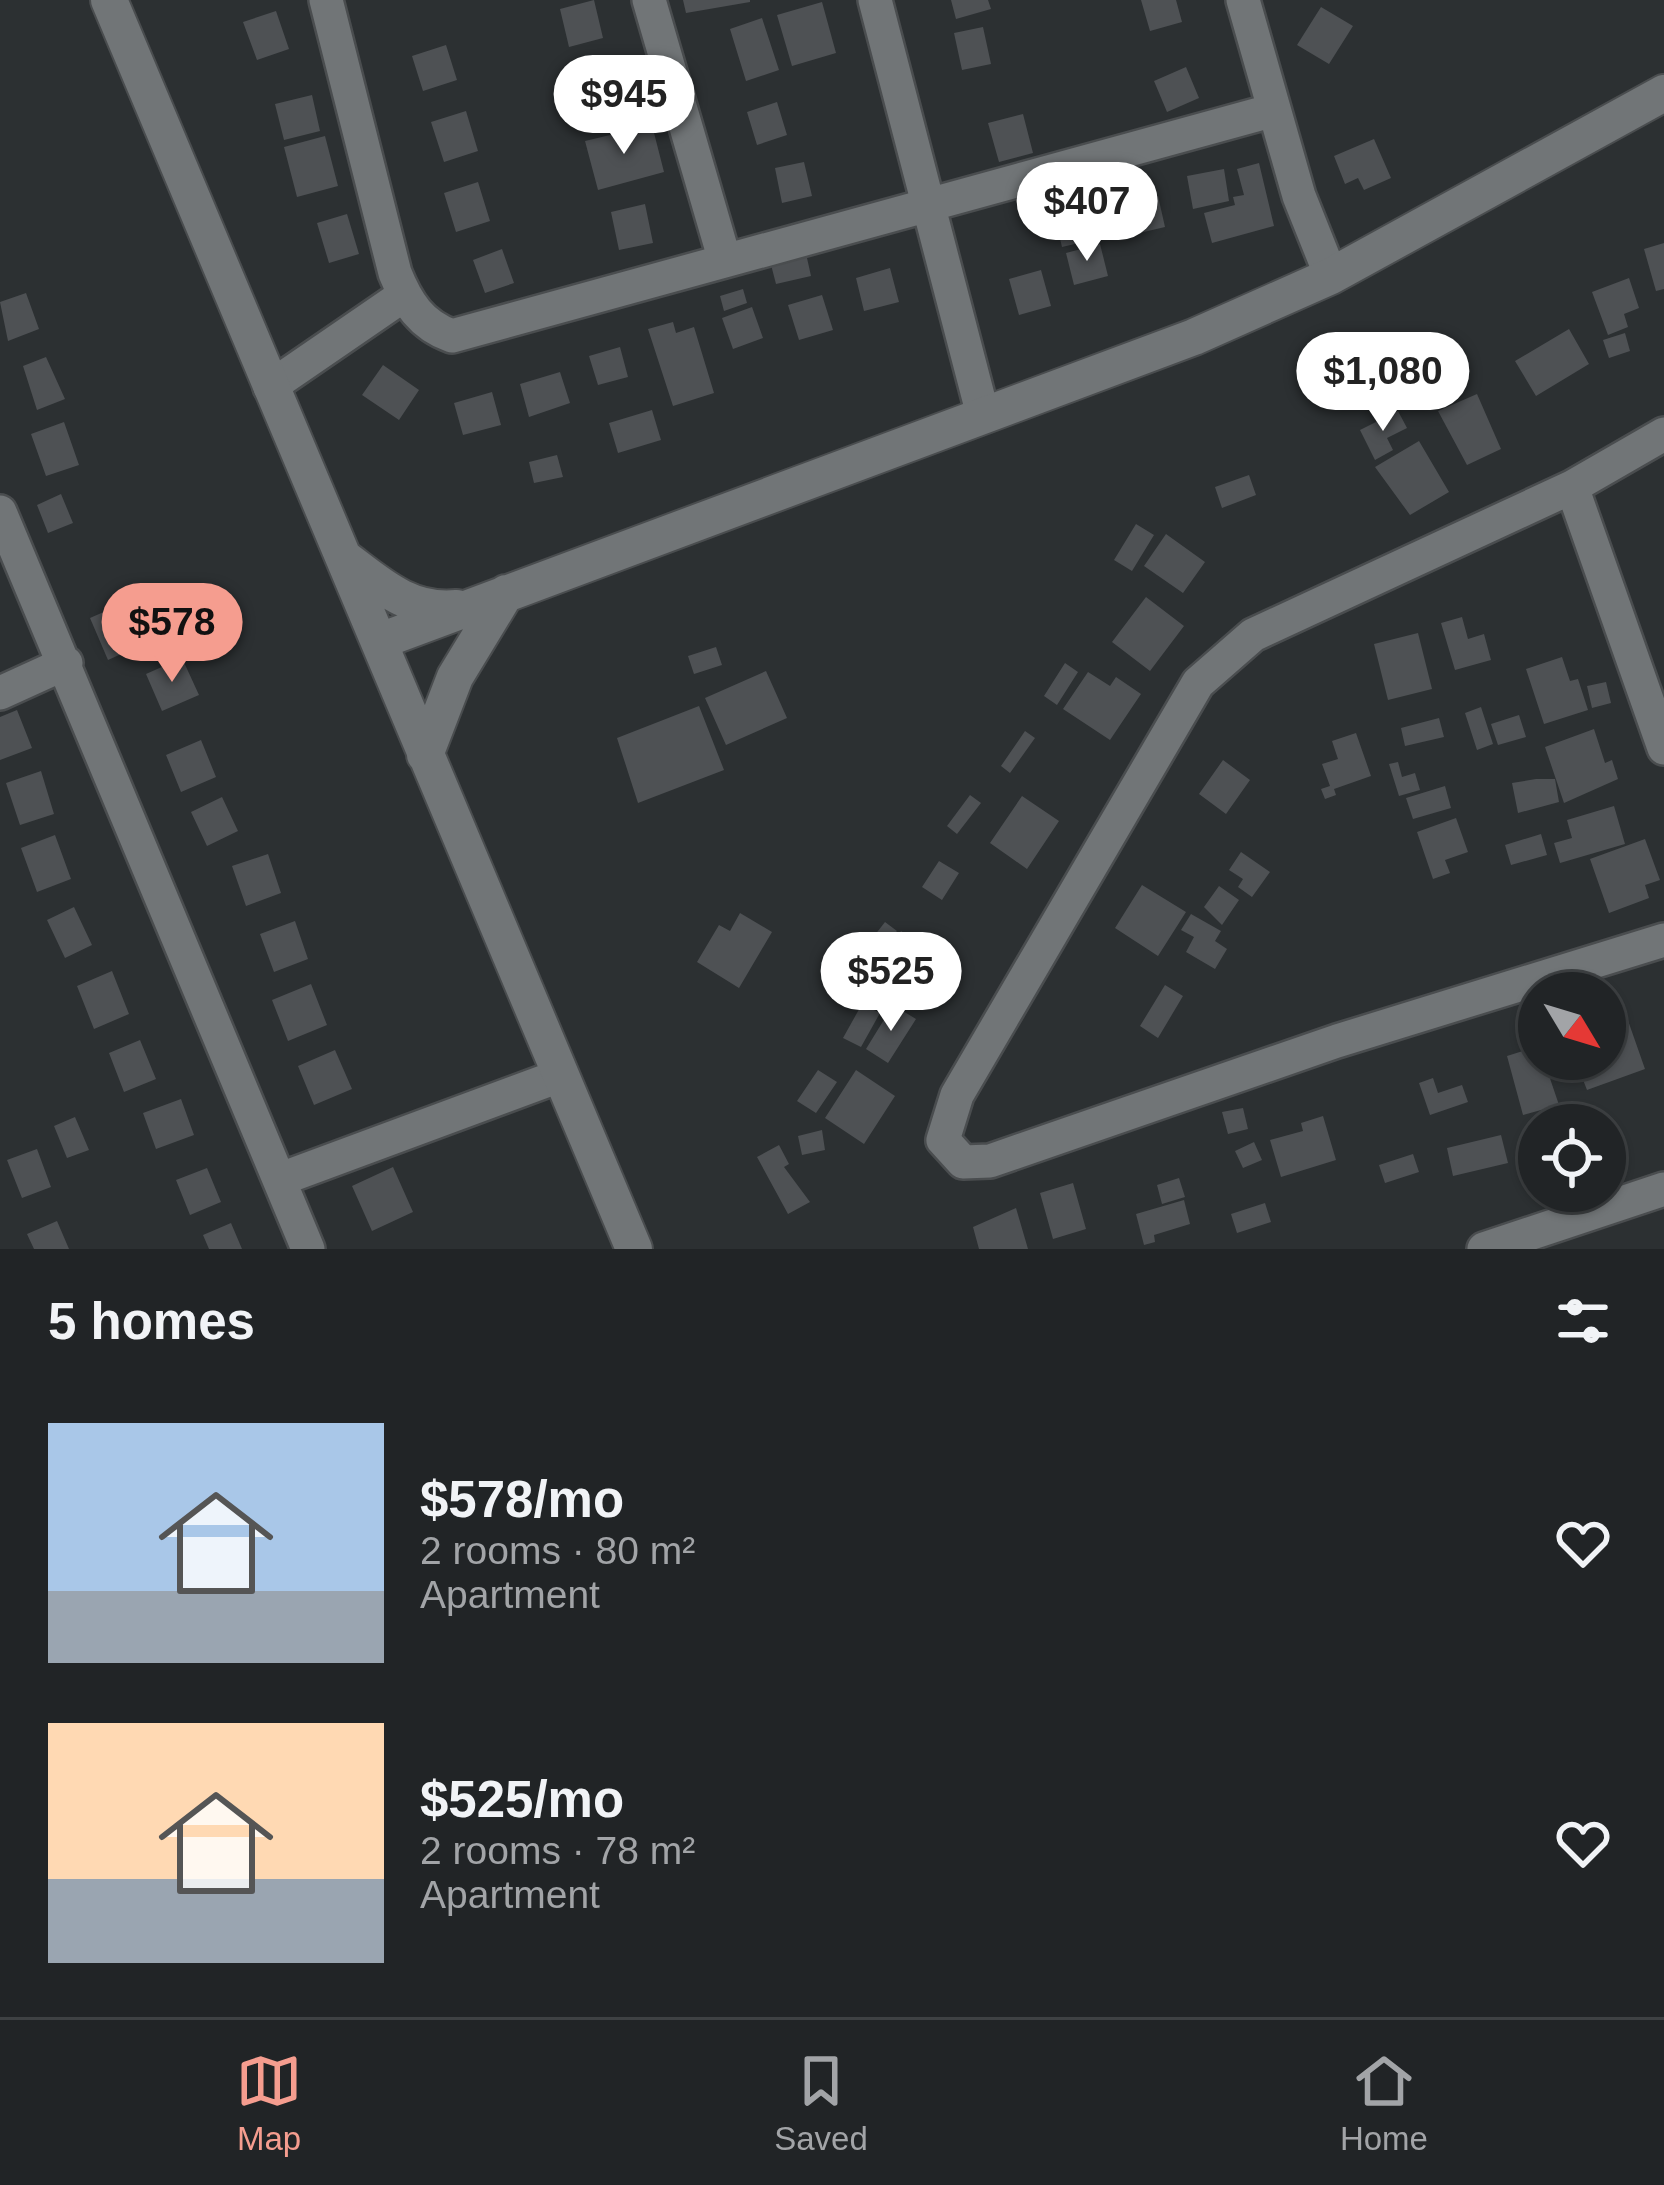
<!DOCTYPE html>
<meta charset="utf-8">
<style>
:root{--surface:#212426;--page:#2d3032;--text:#f1f3f6;--muted:#a2a4a7;--line:#3e4143;--accent:#f59d8f}
body{margin:0;font-family:Arial,sans-serif;background:var(--page);color:var(--text);height:100vh;display:flex;flex-direction:column;font-size:45px;white-space:nowrap}
*{box-sizing:border-box;margin:0}
p{font-size:39px;color:var(--muted)}
.icon{flex:none;width:66px;height:66px;fill:none;stroke:currentColor;stroke-width:2;stroke-linecap:round;stroke-linejoin:round}
.map{position:relative;height:1249px;overflow:hidden}
.sheet{display:flex;flex-direction:column;background:var(--surface);flex:1}
.sheet>*{flex:none}
.needle{width:78px;rotate:128deg}
.buttons{position:absolute;left:1518px;top:972px;display:grid;gap:24px}
.buttons a{display:grid;place-items:center;width:108px;height:108px;border-radius:50%;background:var(--surface);box-shadow:0 3px 9px #0004,0 0 0 3px var(--line);font-size:60px}
.price{position:absolute;translate:-50% -102px;padding:0 27px;border-radius:42px;background:#fff;color:#222;font-size:39px;line-height:78px;filter:drop-shadow(0 3px 6px #0008)}
.price::after{content:'';position:absolute;left:50%;top:72px;width:36px;height:27px;margin-left:-18px;background:inherit;clip-path:polygon(0 0,100% 0,50% 100%)}
.price.on{background:var(--accent);color:#111}
ul{padding:0;list-style:none}
li{display:flex;align-items:center;gap:36px;height:300px;padding:0 48px}
li span{display:grid;place-items:center;flex:none;width:336px;height:240px;border-radius:0px;color:#555}
li>.icon{margin-inline-start:auto}
span .icon{width:144px;height:144px;fill:#fffc;stroke-width:1}
li b{font-size:51px}
h2{display:flex;justify-content:space-between;align-items:center;height:144px;padding:0 48px;font-size:51px}
.dock{display:flex;justify-content:space-around;align-items:center;height:168px;border-top:3px solid var(--line);background:var(--surface);font-size:33px;color:var(--muted)}
.dock a{display:grid;justify-items:center;gap:6px}
.dock .on{color:var(--accent)}
.map>svg:first-child{display:block}
.building{fill:#4e5154}
.lines{fill:none;stroke-linecap:round;stroke-linejoin:round}
.street-casing{stroke:#4a4d4f;stroke-width:38}
.secondary-casing{stroke:#4a4d4f;stroke-width:40}
.street{stroke:#717577;stroke-width:33}
.secondary{stroke:#717577;stroke-width:36}
</style>
<div class="map">
<svg width="1664" height="1249" viewBox="0 0 1664 1249">
<rect width="100%" height="100%" fill="#2c3032"/>
<path class="building" d="M594 0 603 38 569 47 560 9Z
M683 0H750V2L686 13Z
M951 0H988L991 9 956 19Z
M1141 0H1176L1182 22 1150 31Z
M822 2 836 53 792 66 777 15Z
M1321 7 1353 26 1329 64 1297 45Z
M276 11 289 49 257 60 243 22Z
M762 18 779 70 746 81 730 29Z
M983 27 991 64 962 70 954 33Z
M446 45 457 80 423 91 412 56Z
M1186 67 1199 98 1167 112 1154 81Z
M609 68 618 108 586 116 576 76Z
M312 95 320 131 284 140 275 104Z
M777 102 787 135 757 145 747 112Z
M466 111 478 151 444 162 431 122Z
M1023 114 1033 153 999 162 988 123Z
M652 125 664 172 598 190 585 141Z
M325 136 338 186 297 197 284 147Z
M1374 139 1391 178 1364 190 1358 178 1345 184 1334 156Z
M804 162 812 196 782 203 775 168Z
M1259 163 1274 226 1212 243 1204 213 1235 205 1233 197 1244 195 1237 169Z
M1224 169 1229 201 1193 209 1187 176Z
M478 182 490 221 456 232 444 193Z
M1158 196 1165 227 1131 235 1124 203Z
M645 204 653 243 619 250 611 212Z
M1093 206 1100 238 1062 247 1054 214Z
M347 214 359 254 329 263 317 223Z
M1664 243V289L1656 291 1644 249Z
M1100 244 1108 276 1074 285 1066 253Z
M502 249 514 283 485 293 473 260Z
M805 249 811 276 776 284 769 257Z
M890 268 899 302 864 311 856 278Z
M1041 270 1051 306 1019 315 1009 279Z
M1629 278 1639 308 1624 314 1628 327 1608 335 1592 292Z
M743 289 747 303 724 311 720 296Z
M26 293 39 329 8 341 0 302Z
M822 295 833 330 799 340 788 305Z
M752 307 763 338 733 349 722 318Z
M673 322 676 333 694 327 714 393 673 406 648 329Z
M1569 329 1589 364 1536 396 1515 361Z
M1625 333 1630 351 1609 358 1603 340Z
M620 347 628 377 598 385 589 356Z
M46 357 65 399 37 410 23 366Z
M383 365 419 390 399 420 362 395Z
M560 372 570 403 529 417 520 384Z
M492 392 501 425 463 435 454 403Z
M1477 394 1501 449 1467 465 1438 411Z
M652 410 661 440 618 453 609 423Z
M1398 411 1407 428 1387 438 1393 450 1375 460 1360 430Z
M64 422 79 465 46 476 31 434Z
M1419 441 1449 492 1410 515 1375 467Z
M557 455 563 477 534 483 529 462Z
M1249 475 1256 495 1222 508 1215 487Z
M61 494 73 523 48 533 37 505Z
M1136 524 1154 535 1132 571 1114 560Z
M1166 534 1205 562 1183 593 1144 566Z
M156 589 174 630 108 660 90 618Z
M1146 597 1184 626 1150 671 1112 642Z
M1462 617 1468 639 1484 634 1491 660 1455 670 1441 623Z
M1418 633 1432 689 1388 700 1374 644Z
M716 647 722 665 694 674 688 656Z
M1562 657 1570 681 1578 679 1588 710 1544 724 1526 669Z
M182 658 199 695 162 711 146 674Z
M1065 663 1078 672 1057 705 1044 696Z
M766 671 787 718 726 745 705 698Z
M1088 672 1110 686 1116 677 1141 694 1110 740 1063 709Z
M1606 682 1611 703 1592 708 1587 686Z
M699 706 724 770 638 803 617 738Z
M1481 707 1493 744 1477 750 1465 713Z
M17 710 32 748 0 760V717Z
M1519 715 1526 737 1498 745 1491 724Z
M1439 718 1444 737 1405 746 1401 728Z
M1594 729 1605 763 1612 760 1618 779 1564 803 1545 747Z
M1025 731 1035 738 1010 773 1001 766Z
M1356 733 1371 776 1334 789 1336 795 1325 799 1321 789 1330 786 1322 764 1338 759 1332 741Z
M201 740 216 777 181 792 166 755Z
M1223 760 1250 780 1226 814 1199 794Z
M1398 762 1402 777 1415 773 1420 790 1399 796 1389 764Z
M41 771 54 814 20 825 6 783Z
M1536 779H1555L1559 802 1518 813 1512 783Z
M1445 786 1451 808 1413 819 1406 798Z
M970 795 981 803 957 834 947 826Z
M1022 796 1059 821 1027 869 990 843Z
M222 797 238 831 207 846 191 812Z
M1614 806 1625 844 1560 863 1554 843 1572 838 1567 820Z
M1456 818 1468 852 1445 860 1450 873 1433 879 1417 832Z
M1541 834 1547 855 1511 865 1505 845Z
M55 835 71 879 37 892 21 848Z
M1645 839 1660 880 1645 885 1649 898 1609 913 1590 859Z
M1241 852 1270 872 1252 897 1238 887 1243 879 1229 870Z
M268 854 281 893 246 906 232 866Z
M939 861 959 873 942 900 922 887Z
M1142 885 1186 912 1158 956 1115 928Z
M1219 886 1239 900 1222 925 1204 907Z
M74 907 92 945 65 958 47 920Z
M740 913 772 932 739 988 697 962 719 925 730 931Z
M1191 914 1221 931 1215 941 1227 949 1215 969 1186 952 1194 937 1181 930Z
M295 921 308 959 274 972 260 934Z
M885 922 897 931 862 970 853 963Z
M901 931 912 938 915 933 940 949 914 990 878 967Z
M112 971 129 1014 94 1029 77 986Z
M311 984 327 1025 288 1041 272 1000Z
M1165 985 1183 996 1158 1038 1140 1026Z
M862 1004 880 1013 861 1047 843 1038Z
M893 1005 916 1019 888 1063 866 1049Z
M1625 1012 1645 1069 1587 1090 1575 1059H1605V1020Z
M140 1040 156 1079 124 1092 109 1053Z
M1539 1046 1559 1105 1523 1115 1507 1056Z
M335 1050 352 1089 314 1105 298 1066Z
M818 1070 837 1082 816 1113 797 1101Z
M856 1070 895 1096 864 1144 825 1118Z
M1433 1078 1438 1093 1462 1085 1468 1102 1430 1115 1419 1083Z
M181 1099 194 1135 156 1149 143 1113Z
M1243 1108 1248 1129 1228 1134 1222 1112Z
M1323 1116 1336 1160 1281 1177 1270 1140 1303 1131 1301 1123Z
M75 1117 89 1150 67 1158 54 1126Z
M822 1130 825 1150 802 1155 798 1136Z
M1501 1135 1508 1163 1453 1176 1447 1148Z
M1254 1142 1262 1160 1243 1168 1235 1151Z
M779 1145 789 1164 784 1167 810 1202 788 1214 757 1157Z
M37 1149 51 1187 22 1198 7 1160Z
M1413 1154 1419 1172 1385 1183 1379 1165Z
M393 1167 413 1212 372 1231 352 1186Z
M207 1168 221 1202 190 1215 176 1180Z
M1179 1178 1185 1197 1162 1204 1157 1185Z
M1073 1183 1086 1229 1053 1239 1040 1193Z
M1184 1200 1190 1224 1154 1235 1155 1242 1144 1245 1136 1214Z
M1265 1203 1271 1222 1237 1233 1231 1214Z
M1016 1208 1028 1249H979L973 1227Z
M57 1221 69 1249H34L27 1234Z
M231 1223 242 1249H209L203 1235Z"/>
<g class="lines">
<g class="street-casing">
<path id="street" d="M326 0 395 273C407 303 421 325 452 336L1274 110
M649 0 725 261
M875 0 983 415
M1243 0 1299 196 1331 276
M270 387 404 295
M1664 434 1572 487 1253 635 1198 683 957 1095 943 1140 963 1162 990 1161 1337 1041 1664 940
M1572 487 1664 748
M0 512 308 1249
M0 693 66 663
M281 1179 559 1076
M1484 1249 1664 1189"/>
</g>
<g class="secondary-casing">
<path id="secondary" d="M109 0 634 1249
M347 560C381 586 411 613 457 608
M380 641 1194 337 1331 276 1664 93
M425 755 455 677 506 593"/>
</g>
<use href="#street" class="street"/>
<use href="#secondary" class="secondary"/>
</g>
</svg>
<div class="buttons">
<a><svg class="needle" viewBox="-14 -14 28 28"><path d="M0-13l5 13h-10z" fill="#e53935"/><path d="M0 13l5-13h-10z" fill="#a2a4a7"/></svg></a>
<a><svg class="icon" aria-label="locate" viewBox="0 0 24 24"><circle cx="12" cy="12" r="6"/><path d="M12 2v4M12 18v4M2 12h4M18 12h4"/></svg></a>
</div>
<b class="price" style="left:624px;top:157px">$945</b>
<b class="price" style="left:1087px;top:264px">$407</b>
<b class="price" style="left:1383px;top:434px">$1,080</b>
<b class="price on" style="left:172px;top:685px">$578</b>
<b class="price" style="left:891px;top:1034px">$525</b>
</div>
<section class="sheet">
<h2>5 homes<svg class="icon" aria-label="filters" viewBox="0 0 24 24"><path d="M4 7h16M4 17h16"/><circle cx="9" cy="7" r="2"/><circle cx="15" cy="17" r="2"/></svg></h2>
<ul>
<li><span style="background:linear-gradient(#a9c7e8 70%,#9aa5b1 0)"><svg class="icon" aria-label="home" viewBox="0 0 24 24"><path d="M3 11l9-7 9 7M6 9v11h12V9"/></svg></span><div><b>$578/mo</b><p>2 rooms · 80 m²</p><p>Apartment</p></div><svg class="icon" aria-label="heart" viewBox="0 0 24 24"><path d="M12 20l-8-8c-3-5 5-10 8-4 3-6 11-1 8 4z"/></svg></li>
<li><span style="background:linear-gradient(#ffd9b3 65%,#9aa5b1 0)"><svg class="icon" aria-label="home" viewBox="0 0 24 24"><path d="M3 11l9-7 9 7M6 9v11h12V9"/></svg></span><div><b>$525/mo</b><p>2 rooms · 78 m²</p><p>Apartment</p></div><svg class="icon" aria-label="heart" viewBox="0 0 24 24"><path d="M12 20l-8-8c-3-5 5-10 8-4 3-6 11-1 8 4z"/></svg></li>
</ul>
</section>
<nav class="dock">
<a class="on"><svg class="icon" aria-label="map" viewBox="0 0 24 24"><path d="M3 6l6-2 6 2 6-2v14l-6 2-6-2-6 2zM9 4v14M15 6v14"/></svg>Map</a>
<a><svg class="icon" aria-label="saved" viewBox="0 0 24 24"><path d="M7 4h10v16l-5-4-5 4z"/></svg>Saved</a>
<a><svg class="icon" aria-label="home" viewBox="0 0 24 24"><path d="M3 11l9-7 9 7M6 9v11h12V9"/></svg>Home</a>
</nav>
